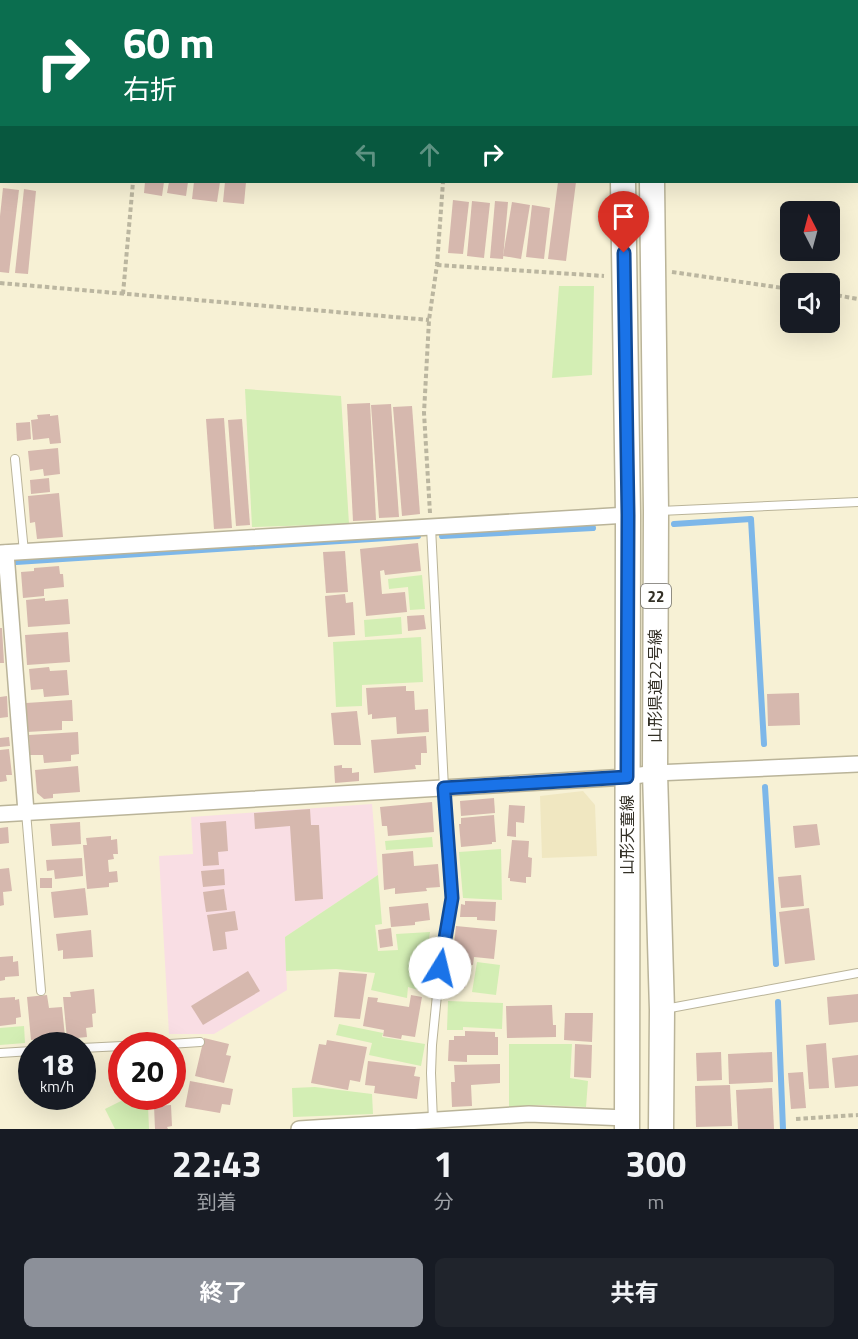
<!DOCTYPE html>
<html lang="ja">
<meta charset="utf-8">
<style>
:root{--surface:#171b24;--page:#20242c;--text:#f1f3f6;--muted:#9ea1a6;--accent:#8c9099}
body{margin:0;font-family:"Titillium Web","Noto Sans JP",sans-serif;background:var(--page);color:var(--text);height:100vh;display:flex;flex-direction:column;font-size:22px;white-space:nowrap}
*{box-sizing:border-box;margin:0}
p{font-size:20px;color:var(--muted)}
.icon{flex:none;width:33px;height:33px;fill:none;stroke:currentColor;stroke-width:2;stroke-linecap:round;stroke-linejoin:round}
.map{position:relative;height:1129px;overflow:hidden}
.details{display:flex;flex-direction:column;background:var(--surface);flex:1}
.details>*{flex:none}
.banner{position:absolute;left:0px;top:0px;width:858px;height:183px;box-shadow:0 6px 24px #0002;background:#0b6e4f;color:#fff;overflow:hidden}
.needle{width:39px;rotate:354deg}
.buttons{position:absolute;left:780px;top:201px;display:grid;gap:12px}
.buttons a{display:grid;place-items:center;width:60px;height:60px;border-radius:9px;background:var(--surface);box-shadow:0 6px 24px #0002;font-size:30px}
.speed{position:absolute;left:18px;top:1032px;display:flex;gap:12px;font-size:30px;font-weight:700;text-align:center}
.speed>*{display:grid;place-content:center;width:78px;height:78px;border-radius:50%;background:var(--surface);box-shadow:0 6px 24px #0002;line-height:1}
.speed small{font-size:15px;font-weight:400}
.speed .limit{border:9px solid #d22;background:#fff;color:#111}
.pin{position:absolute;display:grid;place-items:center;width:51px;height:51px;color:#fff;margin:-62px -26px;border-radius:50% 50% 50% 0;rotate:-45deg;box-shadow:0 0 6px #0007}
.pin .icon{rotate:45deg}
.me{position:absolute;width:66px;margin:-33px;rotate:9deg;stroke-linejoin:round;filter:drop-shadow(0 0 4px #0008)}
.turn{display:flex;align-items:center;gap:21px;height:126px;padding:0 24px;font-size:27px}
.turn .icon{width:78px;height:78px;stroke-width:2.5}
.turn b{display:block;font-size:42px;line-height:51px}
.lanes{display:flex;align-items:center;height:57px;padding:0 24px;background:#0003;justify-content:center;gap:30px;direction:ltr}
.lanes .off{opacity:.35}
.eta{display:flex;justify-content:space-evenly;align-items:center;height:102px;text-align:center}
.eta b{font-size:36px;font-weight:700;line-height:42px}
.cta{display:flex;gap:12px;margin-top:auto;padding:12px 24px}
.cta a{flex:1;height:69px;border-radius:9px;background:var(--accent);color:#fff;font-size:24px;font-weight:700;line-height:69px;text-align:center}
.cta a+a{background:var(--page);color:var(--text)}
.map>svg:first-child{display:block}
.commercial{fill:#f9dee4}
.green{fill:#d3eeb4}
.sand{fill:#f0e7c1}
.lines{fill:none;stroke-linecap:round;stroke-linejoin:round}
.stream{stroke:#7db7e9;stroke-width:6}
.river{stroke:#7db7e9;stroke-width:34}
.building{fill:#d6b8ae}
.service-casing{stroke:#bab499;stroke-width:10}
.minor-casing{stroke:#bab499;stroke-width:18}
.primary-casing{stroke:#bab499;stroke-width:27}
.path{stroke:#bbb6a0;stroke-width:4;stroke-dasharray:4.5 3;stroke-linecap:butt}
.service{stroke:#fff;stroke-width:8}
.minor{stroke:#fff;stroke-width:15}
.primary{stroke:#fff;stroke-width:24}
.route-casing{stroke:#114b97;stroke-width:15}
.route{stroke:#1a73e8;stroke-width:10}
.labels{text-anchor:middle;dominant-baseline:central;stroke-width:6;stroke-linejoin:round;paint-order:stroke}
.shield{fill:#fff;stroke:#706e67;stroke-width:1.5}
.shield-label{font-size:15px;font-weight:bold;fill:#333026}
.street-label{font-size:16px;fill:#333026;stroke:#fff}
</style>
<div class="map">
<svg width="858" height="1129" viewBox="0 0 858 1129">
<rect width="100%" height="100%" fill="#f7f1d5"/>
<path class="commercial" d="M372,804l6,71 -93,62 2,53 -73,44h-45l-10,-178 34,-2 -2,-37z"/>
<g class="green">
<path d="M337,0h246v1h-251z"/>
<path d="M559,286h35l-2,89 -40,3z"/>
<path d="M245,389l96,7 8,128 -97,3z"/>
<path d="M422,575l3,34 -15,1 -2,-23 -19,2 -1,-10z"/>
<path d="M401,617l1,17 -37,3 -1,-17z"/>
<path d="M421,637l2,45 -61,3v21l-26,1 -3,-65z"/>
<path d="M432,837l1,10 -47,3 -1,-9z"/>
<path d="M501,849l1,51 -39,-2 -4,-46z"/>
<path d="M378,875l4,49 -7,1 3,26 20,-1 -2,-16 34,-2 -8,59 -14,-4 -1,11 -36,-8 4,-17 -39,-4 -50,2 -1,-34z"/>
<path d="M477,962l23,3 -4,30 -24,-3z"/>
<path d="M448,1001l55,2 -1,26 -39,-2v3h-16z"/>
<path d="M339,1024l44,9 -1,4 43,7 -4,22 -52,-11 3,-12 -36,-8z"/>
<path d="M24,1026l1,17 -25,2v-17z"/>
<path d="M509,1044h63l-2,34 18,3 -2,26 -47,-2 -30,2z"/>
<path d="M315,1087l57,7 1,20 -80,3 -1,-29z"/>
<path d="M123,1100l25,6 1,23h-34l-10,-20z"/>
</g>
<path class="sand" d="M583,791l12,14 2,51 -55,2 -2,-62z"/>
<g class="lines">
<g class="stream">
<path d="M674,524l77,-5 13,225"/>
<path d="M442,536l151,-8"/>
<path d="M16,562l402,-26"/>
<path d="M765,787l11,177"/>
<path d="M778,1002l5,127"/>
</g>
<g class="river">
<path d="M812,0l14,2"/>
<path d="M856,5h2"/>
</g>
</g>
<g class="building">
<path d="M145,182h19l-2,14 -18,-3z"/>
<path d="M169,182h19l-2,14 -19,-3z"/>
<path d="M194,182h26l-3,20 -25,-3z"/>
<path d="M225,182h21l-2,22 -21,-2z"/>
<path d="M558,182h18l-10,79 -18,-2z"/>
<path d="M3,188l16,2 -10,83 -9,-1v-56z"/>
<path d="M24,189l12,2 -8,83 -13,-1z"/>
<path d="M453,200l16,2 -6,52 -15,-1z"/>
<path d="M472,201l18,2 -6,55 -17,-2z"/>
<path d="M495,201l13,1 -5,57 -13,-1z"/>
<path d="M512,202l18,3 -9,54 -18,-3z"/>
<path d="M532,205l18,3 -6,51 -18,-2z"/>
<path d="M370,403l6,117 -23,1 -6,-117z"/>
<path d="M391,404l8,113 -20,1 -8,-113z"/>
<path d="M412,406l8,108 -18,2 -9,-109z"/>
<path d="M50,414v2l8,-1 3,28 -11,1 -1,-6 -16,2 -2,-20 7,-1 -1,-4z"/>
<path d="M224,418l8,110 -18,1 -8,-110z"/>
<path d="M242,419l8,106 -14,1 -8,-106z"/>
<path d="M30,422l1,17 -14,2 -1,-18z"/>
<path d="M58,448l2,26 -16,2 -1,-7 -13,2 -2,-20z"/>
<path d="M49,478l1,14 -19,2 -1,-14z"/>
<path d="M59,493l4,44 -26,2 -2,-17 -5,1 -2,-27z"/>
<path d="M418,543l3,28 -36,4 -1,-5 -4,1 2,23 23,-2 2,20 -41,4 -6,-67z"/>
<path d="M345,551l3,41 -22,1 -3,-41z"/>
<path d="M59,566l1,8h3l1,13 -20,2v7l-21,2 -2,-26 13,-1v-3z"/>
<path d="M345,594l1,9 7,-1 2,33 -27,2 -3,-41z"/>
<path d="M45,598v3l23,-2 2,25 -42,3 -2,-27z"/>
<path d="M424,615l2,14 -18,2 -1,-15z"/>
<path d="M0,628h2l2,35h-4z"/>
<path d="M68,632l2,30 -43,3 -2,-30z"/>
<path d="M49,667l1,4 17,-1 2,25 -25,2 -1,-8 -12,1 -2,-21z"/>
<path d="M406,686v5h8l1,19 13,-1 1,23 -32,2 -1,-17 -24,2v-5l-4,1 -2,-27z"/>
<path d="M799,693l1,32 -32,1 -1,-32z"/>
<path d="M7,696l1,21 -8,1v-21z"/>
<path d="M72,700l1,21h-11v9l-35,2 -1,-29z"/>
<path d="M357,711l4,34h-27l-3,-32z"/>
<path d="M78,732l1,22 -8,1v6l-27,2 -1,-8h-13l-1,-20z"/>
<path d="M426,736l1,17h-6v12h-6l1,4 -42,4 -3,-33z"/>
<path d="M9,737l1,9 -10,1v-9z"/>
<path d="M9,749l3,26h-6l1,6 -7,1v-32z"/>
<path d="M342,765v3h10v5l7,-1v9l-24,2 -1,-17z"/>
<path d="M78,766l2,26 -27,2v4l-9,1 -7,-6 -2,-23z"/>
<path d="M494,798l1,15 -34,3 -1,-15z"/>
<path d="M432,802l2,30 -46,4 -1,-10h-5l-2,-19z"/>
<path d="M509,805l16,1 -1,17 -8,-1v15l-9,-1z"/>
<path d="M310,809l1,16h8l4,74 -28,2 -5,-75 -35,3 -1,-16z"/>
<path d="M494,815l2,27h-4v2l-31,3 -2,-23h2v-6z"/>
<path d="M226,821l2,30 -10,1 1,13 -16,1 -3,-43z"/>
<path d="M80,822l1,22 -29,2 -2,-22z"/>
<path d="M817,824l3,21 -25,3 -2,-22z"/>
<path d="M8,827l1,16 -9,1v-16z"/>
<path d="M111,836v4l6,-1 1,15h-5l1,5 -6,1 1,12 8,-1 1,11 -9,1v4l-22,2 -4,-44h4l-1,-7z"/>
<path d="M512,840l17,1 -1,16 4,1 -1,19h-5v6l-16,-2v-3h-2z"/>
<path d="M413,851l1,15 24,-2 2,23 -14,1 1,3 -32,3v-6l-11,2 -2,-36z"/>
<path d="M82,858l1,18 -28,3 -1,-9 -7,1 -1,-11z"/>
<path d="M9,868l3,23 -9,1 1,13 -4,1v-37z"/>
<path d="M224,869l1,16 -22,2 -2,-16z"/>
<path d="M801,875l3,31 -23,2 -3,-31z"/>
<rect x="40" y="878" width="12" height="10"/>
<path d="M85,888l3,27 -34,3 -3,-26z"/>
<path d="M224,889l3,21 -21,2 -3,-20z"/>
<path d="M465,901l31,1 -1,19 -18,-1v-3h-17l1,-13 4,1z"/>
<path d="M428,903l2,17 -15,2v3l-24,2 -2,-20z"/>
<path d="M809,908l6,52 -30,4 -6,-52z"/>
<path d="M235,911l3,19 -13,2 2,17 -14,2 -6,-36z"/>
<path d="M456,926l41,4 -3,29 -20,-2 -1,8 -21,-3z"/>
<path d="M391,928l2,18 -13,2 -2,-18z"/>
<path d="M91,930l2,27 -30,2v-9l-5,1 -2,-17z"/>
<path d="M13,956v6l5,-1 1,15 -14,1v3l-5,1v-24z"/>
<path d="M451,966l18,4 -4,18 -18,-3z"/>
<path d="M248,971l12,20 -57,34 -12,-19z"/>
<path d="M339,972l28,2 -7,45 -26,-2z"/>
<path d="M94,989l2,24 -4,1 1,13 -7,1 1,9 -20,2 -4,-42h8l-1,-5z"/>
<path d="M858,994v28l-29,3 -2,-28z"/>
<path d="M47,995l2,13 13,-1 3,30 -34,3 -4,-43z"/>
<path d="M411,995l11,2 -7,40 -13,-2 -1,4 -18,-3 1,-6 -21,-4 5,-29 10,1 -1,4 32,5z"/>
<path d="M15,997v3l4,-1 2,18 -5,1v6l-16,2v-28z"/>
<path d="M552,1005l1,20h3v12l-49,1 -1,-32z"/>
<path d="M565,1013h28l-1,29 -28,-2z"/>
<path d="M465,1031l30,1v5h3v18h-31v7l-19,-1 1,-21h5v-4h11z"/>
<path d="M204,1038l25,6 -3,11 5,1 -7,27 -29,-7z"/>
<path d="M327,1040l40,7 -7,35 -10,-2 -2,10 -37,-7 8,-39 7,1z"/>
<path d="M826,1043l3,45 -20,1 -3,-44z"/>
<path d="M575,1044l17,1 -1,33 -17,-1z"/>
<path d="M721,1052l1,28 -25,1 -1,-28z"/>
<path d="M772,1052l1,30 -44,2 -1,-30z"/>
<path d="M858,1055v31l-23,2 -3,-30z"/>
<path d="M368,1061l48,6 -2,9 6,1 -3,22 -43,-6 1,-7 -10,-1z"/>
<path d="M500,1064v19l-29,2 1,21 -20,1 -1,-25h4l-1,-17z"/>
<path d="M803,1072l3,36 -15,1 -3,-36z"/>
<path d="M190,1081l43,8 -3,16 -8,-1 -2,9 -35,-6z"/>
<path d="M730,1085l2,41 -36,1 -1,-41z"/>
<path d="M772,1088l2,41h-36l-2,-39z"/>
<path d="M171,1105l1,21 -5,1 1,2h-13l-1,-23z"/>
</g>
<g class="lines">
<defs>
<g id="service">
<path d="M42,2l4,-2"/>
<path d="M0,12l2,-1"/>
<path d="M15,459l9,93"/>
<path d="M660,511l198,-9"/>
<path d="M431,527l13,261 8,111 -14,86 -6,60 -1,28 2,48"/>
<path d="M26,812l15,179"/>
<path d="M665,1009l193,-36"/>
<path d="M140,1046l60,-4"/>
<path d="M82,1048l40,-2"/>
<path d="M0,1053l32,-2"/>
</g>
<g id="minor">
<path d="M856,140h2"/>
<path d="M0,553l628,-38"/>
<path d="M6,553l20,259"/>
<path d="M0,814l627,-37 28,-4 203,-9"/>
<path d="M299,1129l230,-15 98,4"/>
</g>
<g id="primary">
<path d="M619,0v2"/>
<path d="M649,0v2"/>
<path d="M623,182l5,333 -1,614"/>
<path d="M652,182l4,329 -1,262 7,237 -1,119"/>
</g>
</defs>
<use href="#service" class="service-casing"/>
<use href="#minor" class="minor-casing"/>
<use href="#primary" class="primary-casing"/>
<g class="path">
<path d="M111,0v2"/>
<path d="M0,137h2"/>
<path d="M437,265l167,11"/>
<path d="M672,272l118,17"/>
<path d="M0,283l429,37"/>
<path d="M123,294l10,-112"/>
<path d="M830,294l28,5"/>
<path d="M430,513l-6,-100 5,-93 8,-55 6,-83"/>
<path d="M796,1119l62,-4"/>
</g>
<use href="#service" class="service"/>
<use href="#minor" class="minor"/>
<use href="#primary" class="primary"/>
</g>
<g class="lines">
<defs>
<path id="route" d="M440,968l12,-70 -8,-110 183,-11 1,-262 -4,-262"/>
</defs>
<use href="#route" class="route-casing"/>
<use href="#route" class="route"/>
</g>
<g class="labels">
<rect class="shield" x="641" y="584" width="30" height="24" rx="4.5"/>
<g class="shield-label">
<text x="656" y="596">22</text>
</g>
<g class="street-label">
<text transform="translate(655 686) rotate(-90)">山形県道22号線</text>
<text transform="translate(627 835) rotate(-90)">山形天童線</text>
</g>
</g>
</svg>
<div class="buttons">
<a><svg class="needle" viewBox="-14 -14 28 28"><path d="M0-13l5 13h-10z" fill="#e53935"/><path d="M0 13l5-13h-10z" fill="#9ea1a6"/></svg></a>
<a><svg class="icon" aria-label="sound" viewBox="0 0 24 24"><path d="M4 9h4l5-4v14l-5-4H4zM17 9q2 3 0 6"/></svg></a>
</div>
<div class="speed"><div>18<small>km/h</small></div><div class="limit">20</div></div>
<div class="pin" style="left:624px;top:253px;background:#d93025"><svg class="icon" aria-label="arrive" viewBox="0 0 24 24"><path d="M6 21V4h12l-3 4 3 4H6"/></svg></div>
<svg class="me" style="left:440px;top:968px" viewBox="-20 -20 40 40"><circle r="19" fill="#fff"/><path d="M0-13L10 11 0 6-10 11z" fill="#1a73e8"/></svg>
<div class="banner">
<div class="turn"><svg class="icon" aria-label="right" viewBox="0 0 24 24"><path d="M7 20v-9h11M14 6l5 5-5 5"/></svg><div><b>60 m</b>右折</div></div>
<div class="lanes"><svg class="icon off" aria-label="left" viewBox="0 0 24 24"><path d="M17 20v-9H6M10 6l-5 5 5 5"/></svg><svg class="icon off" aria-label="ahead" viewBox="0 0 24 24"><path d="M12 20V5M6 11l6-6 6 6"/></svg><svg class="icon" aria-label="right" viewBox="0 0 24 24"><path d="M7 20v-9h11M14 6l5 5-5 5"/></svg></div>
</div>
</div>
<section class="details">
<div class="eta">
<div><b>22:43</b><p>到着</p></div>
<div><b>1</b><p>分</p></div>
<div><b>300</b><p>m</p></div>
</div>
<div class="cta"><a>終了</a><a>共有</a></div>
</section>
